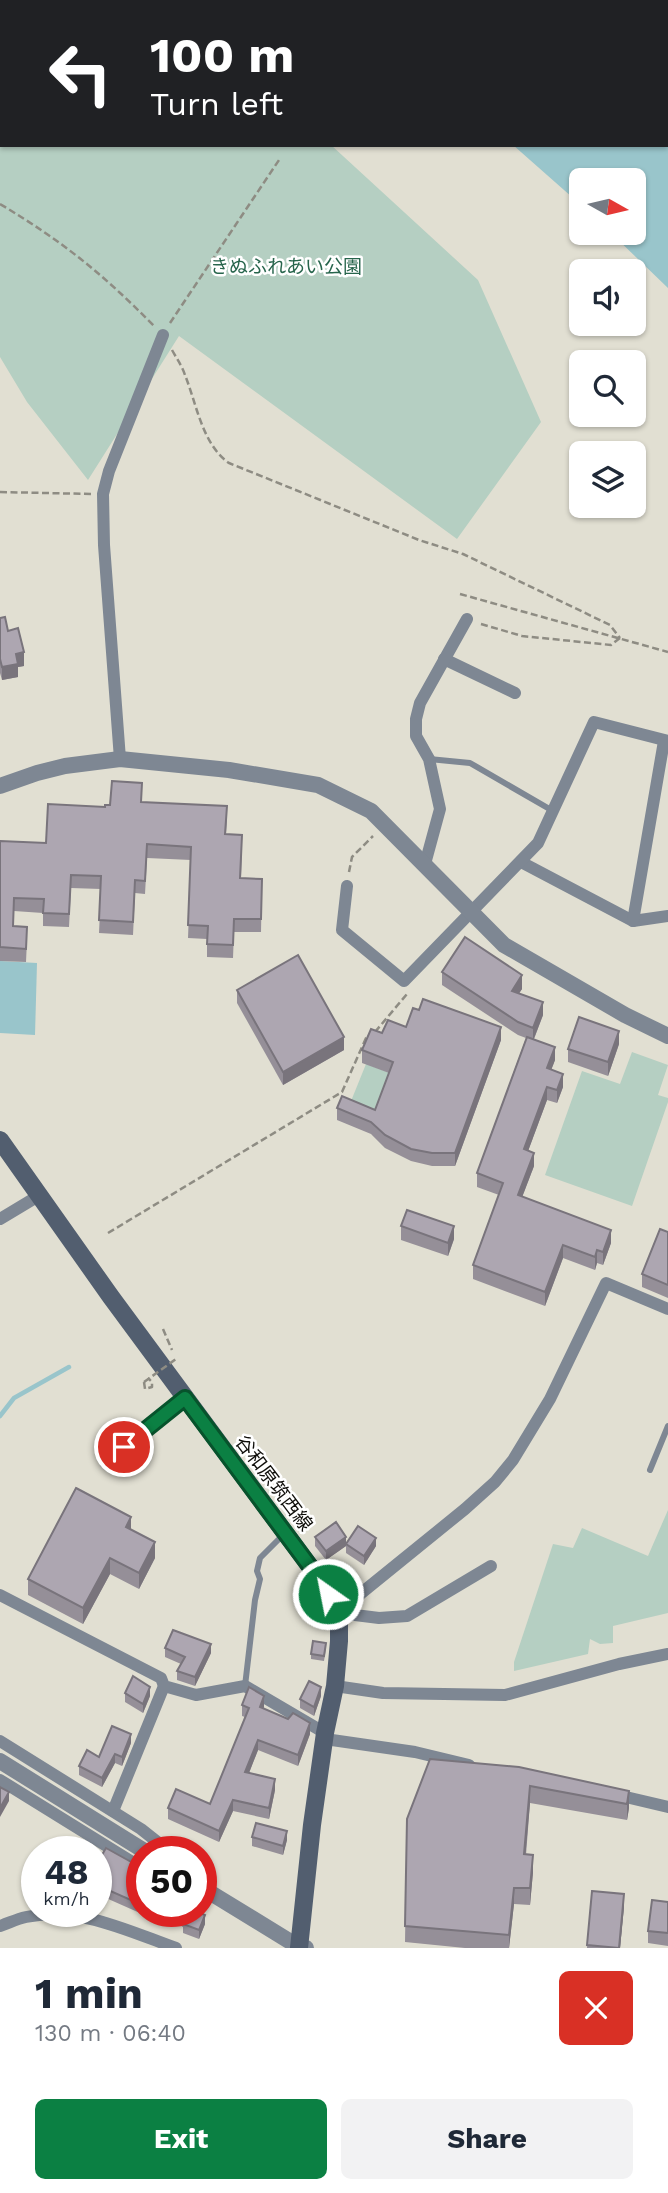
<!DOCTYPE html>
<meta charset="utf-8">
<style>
:root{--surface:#fff;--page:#f2f2f3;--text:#1f2937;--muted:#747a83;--accent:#0b8043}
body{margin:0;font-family:"Work Sans","Noto Sans JP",sans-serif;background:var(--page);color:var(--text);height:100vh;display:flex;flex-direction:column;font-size:26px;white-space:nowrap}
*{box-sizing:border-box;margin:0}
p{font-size:23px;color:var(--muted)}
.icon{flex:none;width:38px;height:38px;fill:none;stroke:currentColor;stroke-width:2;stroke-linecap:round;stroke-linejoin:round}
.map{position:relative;height:1948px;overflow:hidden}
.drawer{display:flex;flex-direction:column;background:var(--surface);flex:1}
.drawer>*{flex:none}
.hud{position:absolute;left:0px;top:0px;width:668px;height:147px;box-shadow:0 2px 5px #0004;background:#202124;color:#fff;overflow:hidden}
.needle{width:46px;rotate:98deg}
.controls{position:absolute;left:569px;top:168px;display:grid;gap:14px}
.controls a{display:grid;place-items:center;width:77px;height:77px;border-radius:10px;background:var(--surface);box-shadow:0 2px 5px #0004;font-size:35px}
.speed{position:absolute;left:21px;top:1836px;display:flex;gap:14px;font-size:35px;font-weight:700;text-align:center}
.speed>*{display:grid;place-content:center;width:91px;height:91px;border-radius:50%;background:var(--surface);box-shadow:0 2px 5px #0004;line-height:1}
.speed small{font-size:18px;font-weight:400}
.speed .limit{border:10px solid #d22;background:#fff;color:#111}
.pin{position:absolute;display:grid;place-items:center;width:60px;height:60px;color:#fff;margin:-30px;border:4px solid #fff;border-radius:50%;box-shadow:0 2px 7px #0007}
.me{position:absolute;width:77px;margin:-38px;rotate:327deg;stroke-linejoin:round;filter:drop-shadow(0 0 5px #0008)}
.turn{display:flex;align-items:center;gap:24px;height:147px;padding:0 35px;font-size:32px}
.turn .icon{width:91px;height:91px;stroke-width:2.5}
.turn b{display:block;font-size:49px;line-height:60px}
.round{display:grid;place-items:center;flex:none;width:74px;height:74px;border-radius:10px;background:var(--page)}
.head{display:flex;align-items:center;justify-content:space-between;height:119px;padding:0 35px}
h1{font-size:42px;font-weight:700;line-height:52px}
.primary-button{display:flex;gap:14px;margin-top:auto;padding:14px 35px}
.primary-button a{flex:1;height:80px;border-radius:10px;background:var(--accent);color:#fff;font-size:28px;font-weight:700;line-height:80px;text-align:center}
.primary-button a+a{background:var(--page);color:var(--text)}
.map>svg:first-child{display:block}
.green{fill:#b5cfc2}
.water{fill:#99c5cb}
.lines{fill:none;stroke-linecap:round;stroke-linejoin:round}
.stream{stroke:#99c5cb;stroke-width:4.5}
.path{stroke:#8e8c83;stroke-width:2.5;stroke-dasharray:7 3.5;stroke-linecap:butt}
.service{stroke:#7e8793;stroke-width:6}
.minor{stroke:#7e8793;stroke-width:12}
.tertiary{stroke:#7e8793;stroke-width:16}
.secondary{stroke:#525e6f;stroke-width:18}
.path-bridge{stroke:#8e8c83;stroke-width:2.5;stroke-dasharray:7 3.5;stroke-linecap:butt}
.wall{fill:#958f98}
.shaded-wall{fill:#79747c}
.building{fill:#ada6b1;stroke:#79747c;stroke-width:2}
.route-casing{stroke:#07532c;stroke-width:18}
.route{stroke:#0b8043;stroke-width:12}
.labels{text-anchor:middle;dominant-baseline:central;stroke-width:5;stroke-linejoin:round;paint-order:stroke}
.park-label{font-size:19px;fill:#27654c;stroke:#fff}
.street-label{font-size:19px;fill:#0f0e0a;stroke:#fff}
</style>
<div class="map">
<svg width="668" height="1948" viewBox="0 0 668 1948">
<rect width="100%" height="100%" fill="#e1dfd2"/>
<g class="green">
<path d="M0,0l175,2h-173v143h329l147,135 63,142 -84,117 -278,-203 -91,144 -61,-78 -27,-45z"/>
<path d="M632,1052l36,13 -10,30 10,3v4l-36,104 -87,-31 37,-104 38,13z"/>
<path d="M366,1064l24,9 -19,48 -24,-10z"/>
<path d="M668,1510v103l-55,13v17l-13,1 -10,-5 -2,15 -74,17v-9l39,-118 20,4 9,-20 66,28z"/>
</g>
<g class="water">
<path d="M275,0h314l3,2h-314z"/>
<path d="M667,39l1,1v248l-57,-55h23v-53h-53v25l-68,-60h154z"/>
<path d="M0,961l37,2 -2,72 -35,-2z"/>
</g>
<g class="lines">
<path class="stream" d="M0,1416l14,-18 55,-31"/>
<g class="path">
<path d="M0,204c62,37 103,70 154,122"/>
<path d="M170,323l109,-163"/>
<path d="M172,350c5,9 10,16 13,25 12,30 17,69 44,88l190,77 44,14 147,71 10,13"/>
<path d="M0,492l91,2"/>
<path d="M460,594l208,58"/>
<path d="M481,624l41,12 89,9 9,-7"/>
<path d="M349,872l3,-15 21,-21"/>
<path d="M375,1032l32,-38"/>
<path d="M108,1233l234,-141 24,-54 3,-2"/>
<path d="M163,1329l9,21"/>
<path d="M144,1382l1,7 7,-2v-5l-4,-4"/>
</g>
<g class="service">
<path d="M429,759l41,4 83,48"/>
<path d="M103,1464l80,-65"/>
<path d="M650,1470l18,-44"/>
<path d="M245,1686l10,-86 5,-21 -3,-8 3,-13 23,-23"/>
</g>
<g class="minor">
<path d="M444,659l71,34"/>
<path d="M120,759l-16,-214 -1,-51 6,-23 54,-136"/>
<path d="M521,862l112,59 35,-5"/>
<path d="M425,864l15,-55 -11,-50 -13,-23v-17l4,-16 47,-84"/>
<path d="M347,886l-5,44 62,51 134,-138 56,-121 74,19"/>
<path d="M633,921l31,-180"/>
<path d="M0,1219l40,-24"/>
<path d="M0,1595l161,83 3,8 32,9 49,-9 80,47"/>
<path d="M336,1608l18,-9 111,-90 30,-27 18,-22 37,-61 56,-116 62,26"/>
<path d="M339,1613l40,5 28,-2 84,-50"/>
<path d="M335,1686l48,7 122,2 114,-31 49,-10"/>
<path d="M325,1739l90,13 54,13"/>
<path d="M0,1741l141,88 29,23"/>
<path d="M0,1780l142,88"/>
<path d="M613,1794l55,13"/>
<path d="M113,1811l51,-125"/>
<path d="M0,1926c9,-3 17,-7 26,-9 53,-11 102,14 150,31"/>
</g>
<g class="tertiary">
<path d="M0,786l37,-13 28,-7 55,-7 109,11 89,15 53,26 133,134 121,70 43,21"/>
<path d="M0,1761l146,91"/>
<path d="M201,1887l98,60 7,1"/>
</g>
<path class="secondary" d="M0,1140l111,157 209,283 19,33v28l-4,45 -10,47 -13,92 -13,123"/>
<path class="path-bridge" d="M144,1382l32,-23"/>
</g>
<g class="wall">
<path d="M0,618l8,13 16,35 -6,1v10l-16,3 -2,-7z"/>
<path d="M141,802l86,17 -1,15 16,14 -1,30 21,1 -1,53h-27l-1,26 -26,-1v-18l-19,-1 3,-78 -44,-2 -2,36 -10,-1 -2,42 -34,-2 2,-44 -30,-1 -2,39 -26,-1v-13l-29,-2 -1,15 14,14 -1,22 -26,-1v-120l46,2 59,-36 5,-2z"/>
<path d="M442,972l80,17 -3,4 24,22 -9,24 21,21 -4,10 12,17 -6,16 -10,-3 -19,51 6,15 -12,31 89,46 -8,22 -6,-2 -2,7 -32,-12 -18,48 -72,-27v-14l26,-70 -22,-8v-14l49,-135 -8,-3 -76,-50z"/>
<path d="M237,990l107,60 -61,35 -46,-82z"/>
<path d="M406,1027l95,13 -46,126h-23l-21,-5 -26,-13 -14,-14 -34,-14v-12l38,2 14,-37 -27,-10v-13l20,-17z"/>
<path d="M619,1044l-11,32 -40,-14v-13z"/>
<path d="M401,1226l53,13 -6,17 -47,-16z"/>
<path d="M668,1232v66l-26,-11v-13z"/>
<path d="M131,1530l24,28 -16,31 -29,-15 -27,50 -55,-29v-16z"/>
<path d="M315,1537l31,9 -20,14 -11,-14z"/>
<path d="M346,1544l30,2 -12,19 -18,-12z"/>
<path d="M165,1648l46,5 -16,33 -18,-6v-9l4,-7 -16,-7z"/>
<path d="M326,1648l-2,13 -13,-2v-5z"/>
<path d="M125,1693l25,3 -7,17 -18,-11z"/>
<path d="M321,1696l-7,20 -14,-8v-9z"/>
<path d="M242,1705l22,2 -1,1 47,26 -12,32 -40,-16 -9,23 26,17 -6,29 -36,-8 -14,31 -51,-23v-11l42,-4 35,-87 -3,-1z"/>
<path d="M131,1743l-9,23 -7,-3 -13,24 -23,-12v-9z"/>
<path d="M430,1759l199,32v17l-2,12 -97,-17 -4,52 7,17 -3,33 -16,-1 -5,44h-44l-60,-6 2,-123z"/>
<path d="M252,1837l35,3 -4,15 -31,-9z"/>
<path d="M96,1865l46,3v43h53l10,13 -6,15 -16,-6v-6l-22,-12 -3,6 -52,-23 -3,6 -7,-4z"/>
<path d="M592,1891l32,16 -4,41h-33z"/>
<path d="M668,1902v44l-20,-3v-12z"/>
</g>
<g class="shaded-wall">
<path d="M24,652v14l-6,1v10l-16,3v-13l14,-13z"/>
<path d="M522,975v14l-10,15v-13z"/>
<path d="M543,1002v13l-10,26v-13z"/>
<path d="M501,1027v13l-46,126v-13z"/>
<path d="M619,1031v13l-11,32v-14z"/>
<path d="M344,1037v13l-61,35v-13z"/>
<path d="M555,1047v13l-8,21v-13z"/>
<path d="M563,1074v13l-6,16v-13z"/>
<path d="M547,1087v13l-23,62v-13z"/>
<path d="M534,1153v13l-16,42v-13z"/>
<path d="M454,1226v13l-6,17v-13z"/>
<path d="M611,1230v13l-8,22v-13z"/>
<path d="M563,1245v13l-18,48v-14z"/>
<path d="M597,1250v13l-2,7v-13z"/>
<path d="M131,1517v16l-5,-6z"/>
<path d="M346,1537v9l-20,14v-9z"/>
<path d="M376,1538v8l-12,19v-9z"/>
<path d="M155,1542v16l-16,31v-16z"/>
<path d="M110,1558v16l-27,50v-16z"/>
<path d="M211,1644v9l-16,33v-9z"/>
<path d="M150,1687v9l-7,17v-9z"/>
<path d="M321,1687v9l-7,20v-9z"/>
<path d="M264,1696v11l-4,11v-11z"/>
<path d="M310,1723v11l-12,32v-11z"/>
<path d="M131,1734v9l-9,23v-9z"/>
<path d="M258,1740v10l-13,33v-11z"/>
<path d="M115,1754v9l-13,24v-9z"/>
<path d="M275,1779v11l-6,29v-11z"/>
<path d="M530,1786v17l-6,68v-17z"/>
<path d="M629,1791v17l-2,12v-16z"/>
<path d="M9,1792v9l-9,16v-9z"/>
<path d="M233,1800v11l-14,31v-11z"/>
<path d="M287,1831v9l-4,15v-9z"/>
<path d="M533,1855v17l-3,33v-17z"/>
<path d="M514,1888v16l-5,44v-13z"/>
<path d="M106,1889v9l-3,6v-9z"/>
<path d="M624,1894v13l-4,41h-1z"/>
<path d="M159,1911h2v4l-3,6z"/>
<path d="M205,1915v9l-6,15v-9z"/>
</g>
<g class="building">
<path d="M5,617l3,14 10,-3 6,24 -8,2 2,10 -16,3 -2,-8v-41z"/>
<path d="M112,781l30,2 -1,19 86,4 -2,28 17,1 -2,43 22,1 -1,40h-27l-1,26 -26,-1 1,-18 -20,-1 3,-78 -44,-3 -2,37 -10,-1 -2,42 -34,-2 2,-44 -30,-1 -2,39 -26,-1 1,-14 -30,-1 -1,28 14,1 -1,22 -26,-2v-106l46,2 2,-39 57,3v-2h5z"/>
<path d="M465,937l57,38 -10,16 31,11 -10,26 -15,-6 -76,-50z"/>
<path d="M298,955l46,82 -61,35 -46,-82z"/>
<path d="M423,999l78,28 -46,126h-23l-21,-4 -26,-14 -14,-13 -34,-14 5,-12 33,14 18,-48 -31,-12 9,-21 11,4 6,-13 18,7 7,-19 6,2z"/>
<path d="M579,1017l40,14 -11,31 -40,-13z"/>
<path d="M527,1037l28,10 -8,21 16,6 -6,16 -10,-3 -23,62 10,4 -16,42 93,35 -8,22 -6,-2 -2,7 -32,-12 -18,47 -72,-27 30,-82 -26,-10z"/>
<path d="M407,1210l47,16 -6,17 -47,-17z"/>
<path d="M660,1229l8,3v53l-26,-11z"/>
<path d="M76,1488l55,29 -5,10 29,15 -16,31 -29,-15 -27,50 -55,-29z"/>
<path d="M336,1522l10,15 -20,14 -11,-14z"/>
<path d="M358,1526l18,12 -12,18 -18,-12z"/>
<path d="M173,1630l38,14 -16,33 -18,-6 8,-14 -20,-9z"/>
<path d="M313,1641l13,2 -2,13 -13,-2z"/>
<path d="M133,1676l17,11 -7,17 -18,-11z"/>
<path d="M309,1681l12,6 -7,20 -14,-8z"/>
<path d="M249,1687l15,9 -4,11 28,12 5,-6 17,10 -12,32 -40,-15 -13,32 30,7 -6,29 -36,-8 -14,31 -51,-23 8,-19 34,15 39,-96 -7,-3z"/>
<path d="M112,1726l19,8 -9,23 -7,-3 -13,24 -23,-12 8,-16 12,7z"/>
<path d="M430,1759l89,8 110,24 -2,13 -97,-18 -6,68 9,1 -3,33h-16l-5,47 -104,-9 2,-107z"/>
<path d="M0,1787l9,5 -9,16z"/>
<path d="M256,1823l31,8 -4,15 -31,-9z"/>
<path d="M106,1848l36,20 -1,4h1v33l-36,-16 -3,6 -7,-3v-27z"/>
<path d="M592,1891l32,3 -5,54 -32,-3z"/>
<path d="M652,1900l16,2v31l-20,-2z"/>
<path d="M169,1911h26l10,4 -6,15 -16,-6 2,-5z"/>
</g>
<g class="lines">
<defs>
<path id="route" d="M124,1447l61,-49 135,182 8,14"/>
</defs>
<use href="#route" class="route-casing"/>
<use href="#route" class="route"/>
</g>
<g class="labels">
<g class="park-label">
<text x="286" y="266">きぬふれあい公園</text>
</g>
<g class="street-label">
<text transform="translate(274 1483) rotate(53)">谷和原筑西線</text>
</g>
</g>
</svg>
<div class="controls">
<a><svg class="needle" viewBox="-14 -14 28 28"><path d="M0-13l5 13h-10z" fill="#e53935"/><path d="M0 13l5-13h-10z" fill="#747a83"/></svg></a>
<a><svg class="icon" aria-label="sound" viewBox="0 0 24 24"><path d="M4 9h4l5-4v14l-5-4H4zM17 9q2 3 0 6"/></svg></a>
<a><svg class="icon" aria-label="search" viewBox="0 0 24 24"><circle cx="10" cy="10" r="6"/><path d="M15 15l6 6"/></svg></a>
<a><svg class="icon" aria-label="layers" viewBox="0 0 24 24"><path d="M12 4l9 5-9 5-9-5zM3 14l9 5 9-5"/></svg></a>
</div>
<div class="speed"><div>48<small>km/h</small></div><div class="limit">50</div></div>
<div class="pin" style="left:124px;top:1447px;background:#d93025"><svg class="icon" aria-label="arrive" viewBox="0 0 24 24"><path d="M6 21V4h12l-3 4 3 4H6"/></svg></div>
<svg class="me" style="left:328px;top:1594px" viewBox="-20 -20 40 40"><circle r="17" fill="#0b8043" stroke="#fff" stroke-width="3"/><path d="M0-11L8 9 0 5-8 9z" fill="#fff"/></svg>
<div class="hud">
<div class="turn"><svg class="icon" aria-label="left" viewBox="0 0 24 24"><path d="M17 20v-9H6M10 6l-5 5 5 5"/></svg><div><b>100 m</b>Turn left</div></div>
</div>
</div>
<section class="drawer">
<div class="head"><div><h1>1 min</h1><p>130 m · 06:40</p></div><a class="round" style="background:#d93025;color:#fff"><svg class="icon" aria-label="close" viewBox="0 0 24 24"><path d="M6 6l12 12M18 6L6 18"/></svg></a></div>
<div class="primary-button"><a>Exit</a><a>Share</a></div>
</section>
